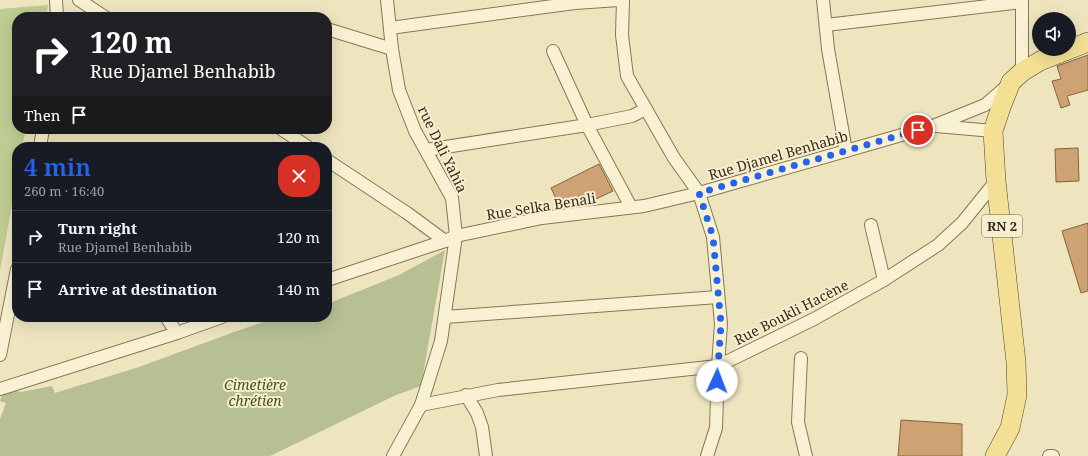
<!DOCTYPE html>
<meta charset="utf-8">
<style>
:root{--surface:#171b24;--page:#242831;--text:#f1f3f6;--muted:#9ea1a6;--line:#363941;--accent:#2563eb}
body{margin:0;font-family:"Noto Serif",serif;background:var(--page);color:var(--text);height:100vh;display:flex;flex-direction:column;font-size:15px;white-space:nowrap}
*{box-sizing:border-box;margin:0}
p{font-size:13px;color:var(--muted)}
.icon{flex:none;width:22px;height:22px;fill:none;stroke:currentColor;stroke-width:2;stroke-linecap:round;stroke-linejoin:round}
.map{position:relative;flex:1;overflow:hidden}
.side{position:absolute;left:12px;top:142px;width:320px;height:180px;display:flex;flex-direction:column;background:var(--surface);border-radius:16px;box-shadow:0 4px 16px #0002}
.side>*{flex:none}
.hud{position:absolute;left:12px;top:12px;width:320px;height:122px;border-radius:16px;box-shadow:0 4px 16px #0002;background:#202124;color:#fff;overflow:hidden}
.buttons{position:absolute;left:1032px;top:12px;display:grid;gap:8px}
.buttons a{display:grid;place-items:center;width:44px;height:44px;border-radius:50%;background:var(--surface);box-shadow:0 4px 16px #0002;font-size:20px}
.pin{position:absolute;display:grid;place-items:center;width:34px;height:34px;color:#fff;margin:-17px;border:2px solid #fff;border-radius:50%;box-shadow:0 1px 4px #0007}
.me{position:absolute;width:44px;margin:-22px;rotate:2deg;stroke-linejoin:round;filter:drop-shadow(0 0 3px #0008)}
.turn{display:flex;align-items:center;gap:14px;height:84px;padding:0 12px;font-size:18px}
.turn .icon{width:52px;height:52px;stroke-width:2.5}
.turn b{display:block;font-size:28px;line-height:34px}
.then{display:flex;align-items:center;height:38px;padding:0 12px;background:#0003;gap:8px;font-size:15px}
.round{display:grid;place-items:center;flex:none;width:42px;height:42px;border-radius:16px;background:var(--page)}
.head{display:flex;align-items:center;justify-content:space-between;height:68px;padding:0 12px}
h1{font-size:24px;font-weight:600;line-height:30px;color:var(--accent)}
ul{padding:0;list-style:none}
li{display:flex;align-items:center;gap:12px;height:52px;padding:0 12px;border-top:1px solid var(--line)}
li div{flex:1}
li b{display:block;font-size:15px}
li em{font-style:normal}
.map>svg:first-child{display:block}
.green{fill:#bfcc93}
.cemetery{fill:#b6c092}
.building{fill:#cda374;stroke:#86623d}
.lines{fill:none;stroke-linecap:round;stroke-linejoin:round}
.street-casing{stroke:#877657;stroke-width:14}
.primary-casing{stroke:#54432c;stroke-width:20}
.street{stroke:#f9f2d2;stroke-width:12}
.primary{stroke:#f3e095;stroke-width:19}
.route{stroke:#2563eb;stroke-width:7;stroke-dasharray:0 12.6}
.labels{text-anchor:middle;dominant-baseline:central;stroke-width:4;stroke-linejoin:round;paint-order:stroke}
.shield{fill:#f6eece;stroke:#706651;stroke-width:1}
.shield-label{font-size:13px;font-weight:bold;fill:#362b1c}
.street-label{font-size:14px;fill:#362b1c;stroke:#f6eece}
.park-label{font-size:14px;font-style:italic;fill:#415322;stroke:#f6eece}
</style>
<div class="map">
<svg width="1088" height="456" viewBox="0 0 1088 456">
<rect width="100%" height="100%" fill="#eee5bf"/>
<path class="green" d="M48,5l-2,12h-29v112h9l-4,18h-5v30l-17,94v-262z"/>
<path class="cemetery" d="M445,250l-24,136 -25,9 -126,61h-270v-37l6,-16 -6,-2 3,-9 9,-2 9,2 31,-6 3,7 84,-26 95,-35 44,-15h49v-13l72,-29z"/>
<g class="building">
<path d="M1088,55v35l-21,6 3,9 -9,3 -9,-27 9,-2 -4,-13z"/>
<path d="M1078,148l1,33 -23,1 -1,-33z"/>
<path d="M599,164l14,27 -28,13 -3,-7 -6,3 -1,-2 -16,7 -8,-17z"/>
<path d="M1088,223v68l-7,2 -19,-62z"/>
<path d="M901,420l61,4v32h-64z"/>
</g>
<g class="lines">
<defs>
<g id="street">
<path d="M56,0l1,17"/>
<path d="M79,0l26,17"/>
<path d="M387,0l5,49 7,41 16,41 37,67 4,38 -15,105 -20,64 -28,51"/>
<path d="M623,0l-1,35 5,41 47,82 25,35 14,44 8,87 -3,42 -2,62 -9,28"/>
<path d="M823,0l5,49 18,102"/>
<path d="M1022,0v72"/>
<path d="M826,25l196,-23"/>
<path d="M390,28l185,-25 44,-3"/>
<path d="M327,29l65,20"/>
<path d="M553,51l34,74 45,-9 14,-7"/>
<path d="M936,126l57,5"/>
<path d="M281,129l27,18"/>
<path d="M40,147l3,-18"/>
<path d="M426,150l161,-25 44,82"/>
<path d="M327,160l80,53 38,28"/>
<path d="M871,225l13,55"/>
<path d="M327,280l118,-39 11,-5 86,-18 102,-12 55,-13 234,-67 52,-21 22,-19"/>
<path d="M166,317l11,16"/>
<path d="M445,317l273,-20"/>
<path d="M0,355l17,-86"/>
<path d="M801,358l-3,64 8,34"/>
<path d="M0,389l177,-56 45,-16"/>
<path d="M466,395l11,18 5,14 4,29"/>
<path d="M421,405l77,-15 220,-24 96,-47 70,-39 54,-35 24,-22 34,-42"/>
<path d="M1049,456h4"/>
</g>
<path id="primary" d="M995,456l15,-28 7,-33 -1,-33 -20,-181 -3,-50 8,-24 10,-25 11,-10 18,-11 48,-19"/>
</defs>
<use href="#street" class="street-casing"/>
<use href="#primary" class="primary-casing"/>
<use href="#street" class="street"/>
<use href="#primary" class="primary"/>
</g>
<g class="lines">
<path class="route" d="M717,381l4,-57 -8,-87 -14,-44 219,-63"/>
</g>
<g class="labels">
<rect class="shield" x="982" y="215" width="40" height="22" rx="3"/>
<g class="shield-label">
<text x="1002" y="226">RN 2</text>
</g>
<g class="street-label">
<text transform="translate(443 149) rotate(64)">rue Dali Yahia</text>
<text transform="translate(778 155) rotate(-16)">Rue Djamel Benhabib</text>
<text transform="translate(541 206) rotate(-9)">Rue Selka Benali</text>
<text transform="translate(791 312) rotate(-27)">Rue Boukli Hacène</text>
</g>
<g class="park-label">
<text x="255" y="384">Cimetière<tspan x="255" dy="16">chrétien</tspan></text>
</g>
</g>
</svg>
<div class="buttons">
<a><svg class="icon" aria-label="sound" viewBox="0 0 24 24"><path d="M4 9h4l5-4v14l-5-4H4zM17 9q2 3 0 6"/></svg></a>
</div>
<div class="pin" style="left:918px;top:130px;background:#d93025"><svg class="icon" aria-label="arrive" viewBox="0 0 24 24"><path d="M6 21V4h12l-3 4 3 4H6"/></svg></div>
<svg class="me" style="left:717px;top:381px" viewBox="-20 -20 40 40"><circle r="19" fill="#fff"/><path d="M0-13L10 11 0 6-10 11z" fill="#2563eb"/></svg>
<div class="hud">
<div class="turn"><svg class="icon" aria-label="right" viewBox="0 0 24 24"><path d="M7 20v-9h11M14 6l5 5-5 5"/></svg><div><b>120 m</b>Rue Djamel Benhabib</div></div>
<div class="then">Then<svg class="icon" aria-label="arrive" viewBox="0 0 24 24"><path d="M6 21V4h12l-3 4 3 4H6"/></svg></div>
</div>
<section class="side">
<div class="head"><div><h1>4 min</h1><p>260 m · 16:40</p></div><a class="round" style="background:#d93025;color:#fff"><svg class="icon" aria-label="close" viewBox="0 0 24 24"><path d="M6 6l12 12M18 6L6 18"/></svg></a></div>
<ul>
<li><svg class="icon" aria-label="right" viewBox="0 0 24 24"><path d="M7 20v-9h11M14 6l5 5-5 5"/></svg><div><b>Turn right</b><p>Rue Djamel Benhabib</p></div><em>120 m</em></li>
<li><svg class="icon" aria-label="arrive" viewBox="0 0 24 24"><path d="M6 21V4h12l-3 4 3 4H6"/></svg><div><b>Arrive at destination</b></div><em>140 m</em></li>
</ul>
</section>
</div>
